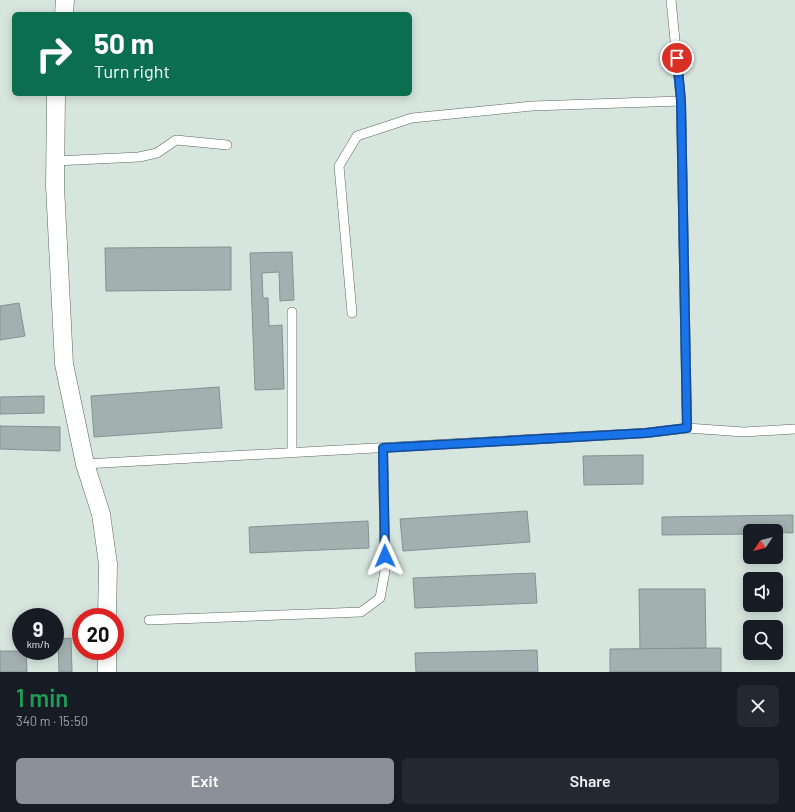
<!DOCTYPE html>
<meta charset="utf-8">
<style>
:root{--surface:#171b24;--page:#242831;--text:#f1f3f6;--muted:#9ea1a6;--accent:#8c9099}
body{margin:0;font-family:Barlow,sans-serif;background:var(--page);color:var(--text);height:100vh;display:flex;flex-direction:column;font-size:15px;white-space:nowrap}
*{box-sizing:border-box;margin:0}
p{font-size:13px;color:var(--muted)}
.icon{flex:none;width:22px;height:22px;fill:none;stroke:currentColor;stroke-width:2;stroke-linecap:round;stroke-linejoin:round}
.map{position:relative;height:672px;overflow:hidden}
.panel{display:flex;flex-direction:column;background:var(--surface);flex:1}
.panel>*{flex:none}
.banner{position:absolute;left:12px;top:12px;width:400px;height:84px;border-radius:6px;box-shadow:0 2px 10px #0003;background:#0b6e4f;color:#fff;overflow:hidden}
.needle{width:26px;rotate:235deg}
.controls{position:absolute;left:743px;top:524px;display:grid;gap:8px}
.controls a{display:grid;place-items:center;width:40px;height:40px;border-radius:6px;background:var(--surface);box-shadow:0 2px 10px #0003;font-size:20px}
.speed{position:absolute;left:12px;top:608px;display:flex;gap:8px;font-size:20px;font-weight:700;text-align:center}
.speed>*{display:grid;place-content:center;width:52px;height:52px;border-radius:50%;background:var(--surface);box-shadow:0 2px 10px #0003;line-height:1}
.speed small{font-size:10px;font-weight:400}
.speed .limit{border:6px solid #d22;background:#fff;color:#111}
.pin{position:absolute;display:grid;place-items:center;width:34px;height:34px;color:#fff;margin:-17px;border:2px solid #fff;border-radius:50%;box-shadow:0 1px 4px #0007}
.me{position:absolute;width:44px;margin:-22px;rotate:359deg;stroke-linejoin:round;filter:drop-shadow(0 0 3px #0008)}
.turn{display:flex;align-items:center;gap:14px;height:84px;padding:0 16px;font-size:18px}
.turn .icon{width:52px;height:52px;stroke-width:2.5}
.turn b{display:block;font-size:28px;line-height:34px}
.round{display:grid;place-items:center;flex:none;width:42px;height:42px;border-radius:6px;background:var(--page)}
.summary{display:flex;align-items:center;justify-content:space-between;height:68px;padding:0 16px}
h1{font-size:24px;font-weight:600;line-height:30px;color:#1e9e55}
.primary-button{display:flex;gap:8px;margin-top:auto;padding:8px 16px}
.primary-button a{flex:1;height:46px;border-radius:6px;background:var(--accent);color:#fff;font-size:16px;font-weight:600;line-height:46px;text-align:center}
.primary-button a+a{background:var(--page);color:var(--text)}
.map>svg:first-child{display:block}
.building{fill:#a2b1b0;stroke:#849291}
.lines{fill:none;stroke-linecap:round;stroke-linejoin:round}
.lane-casing{stroke:#5a6662;stroke-width:10}
.street-casing{stroke:#5a6662;stroke-width:19}
.lane{stroke:#fff;stroke-width:9}
.street{stroke:#fff;stroke-width:18}
.route-casing{stroke:#114b97;stroke-width:10}
.route{stroke:#1a73e8;stroke-width:7}
</style>
<div class="map">
<svg width="795" height="672" viewBox="0 0 795 672">
<rect width="100%" height="100%" fill="#d7e5df"/>
<g class="building">
<path d="M231,247v43l-125,1 -1,-43z"/>
<path d="M292,252l2,48 -14,1 -1,-29 -17,1 1,25h5l1,28 13,-1 2,64 -29,1 -5,-137z"/>
<path d="M19,303l6,33 -25,4v-34z"/>
<path d="M219,387l3,41 -128,9 -3,-41z"/>
<path d="M44,396v17l-44,1v-17z"/>
<path d="M0,426l60,1v24l-60,-2z"/>
<path d="M643,455v29l-59,1 -1,-29z"/>
<path d="M527,511l3,31 -127,9 -3,-32z"/>
<path d="M793,515v18l-43,-2v3l-88,1v-18z"/>
<path d="M368,521l1,27 -119,5 -1,-26z"/>
<path d="M535,573l2,30 -122,5 -2,-30z"/>
<path d="M639,589h66l1,59 -66,1z"/>
<path d="M71,638l1,34h-13l-1,-33z"/>
<path d="M721,648v24h-111v-23z"/>
<path d="M537,650l1,22h-122l-1,-19z"/>
<path d="M0,651h26l1,21h-27z"/>
</g>
<g class="lines">
<defs>
<g id="lane">
<path d="M671,0l10,101"/>
<path d="M55,161l84,-4 18,-4 19,-13 51,5"/>
<path d="M292,312v140"/>
<path d="M352,313l-13,-147 18,-30 55,-18 120,-12 149,-5 6,327"/>
<path d="M85,464l561,-31 41,-5 57,4 51,-3"/>
<path d="M149,620l212,-8 19,-14 5,-27 -2,-123"/>
</g>
<g id="street">
<path d="M64,14l1,-14"/>
<path d="M56,94l-1,92 9,178 21,100 16,50 7,50 -1,53"/>
<path d="M107,672v-21"/>
</g>
</defs>
<use href="#lane" class="lane-casing"/>
<use href="#street" class="street-casing"/>
<use href="#lane" class="lane"/>
<use href="#street" class="street"/>
</g>
<g class="lines">
<defs>
<path id="route" d="M385,556l-2,-108 263,-15 41,-5 -6,-327 -4,-43"/>
</defs>
<use href="#route" class="route-casing"/>
<use href="#route" class="route"/>
</g>
</svg>
<div class="controls">
<a><svg class="needle" viewBox="-14 -14 28 28"><path d="M0-13l5 13h-10z" fill="#e53935"/><path d="M0 13l5-13h-10z" fill="#9ea1a6"/></svg></a>
<a><svg class="icon" aria-label="sound" viewBox="0 0 24 24"><path d="M4 9h4l5-4v14l-5-4H4zM17 9q2 3 0 6"/></svg></a>
<a><svg class="icon" aria-label="search" viewBox="0 0 24 24"><circle cx="10" cy="10" r="6"/><path d="M15 15l6 6"/></svg></a>
</div>
<div class="speed"><div>9<small>km/h</small></div><div class="limit">20</div></div>
<div class="pin" style="left:677px;top:58px;background:#d93025"><svg class="icon" aria-label="arrive" viewBox="0 0 24 24"><path d="M6 21V4h12l-3 4 3 4H6"/></svg></div>
<svg class="me" style="left:385px;top:556px" viewBox="-20 -20 40 40"><path d="M0-17L14 15 0 8-14 15z" fill="#1a73e8" stroke="#fff" stroke-width="4"/></svg>
<div class="banner">
<div class="turn"><svg class="icon" aria-label="right" viewBox="0 0 24 24"><path d="M7 20v-9h11M14 6l5 5-5 5"/></svg><div><b>50 m</b>Turn right</div></div>
</div>
</div>
<section class="panel">
<div class="summary"><div><h1>1 min</h1><p>340 m · 15:50</p></div><a class="round"><svg class="icon" aria-label="close" viewBox="0 0 24 24"><path d="M6 6l12 12M18 6L6 18"/></svg></a></div>
<div class="primary-button"><a>Exit</a><a>Share</a></div>
</section>
